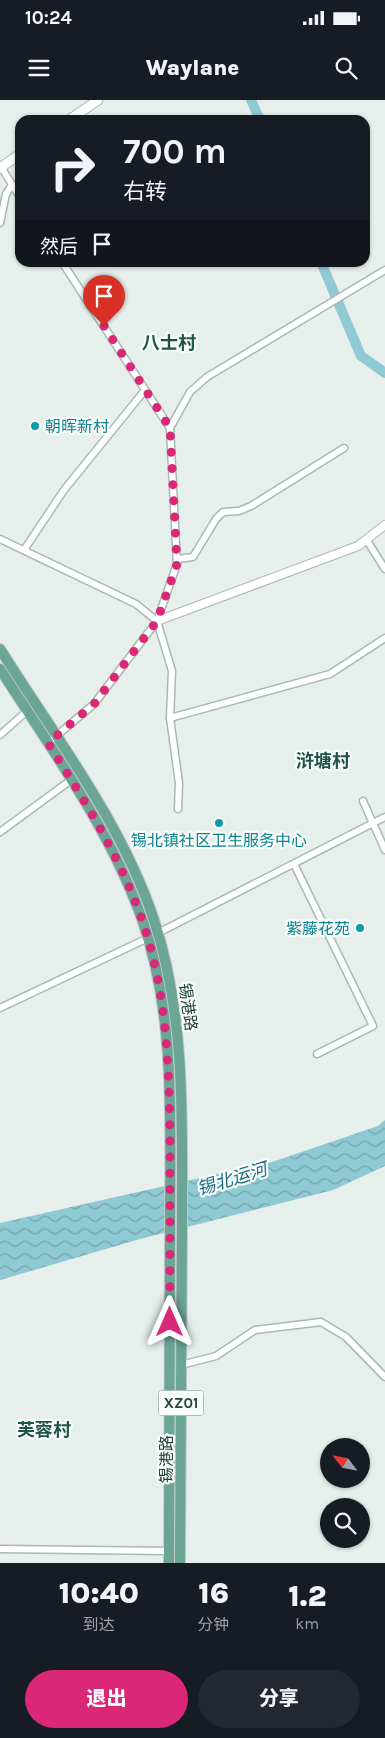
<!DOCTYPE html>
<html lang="zh">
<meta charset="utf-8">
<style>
:root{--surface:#171b24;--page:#242831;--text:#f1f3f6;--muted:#9ea1a6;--accent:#db2777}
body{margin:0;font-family:Karla,"Noto Sans SC",sans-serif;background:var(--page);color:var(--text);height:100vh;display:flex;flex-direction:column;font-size:19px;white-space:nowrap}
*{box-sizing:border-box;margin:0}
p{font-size:16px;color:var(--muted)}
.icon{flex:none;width:28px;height:28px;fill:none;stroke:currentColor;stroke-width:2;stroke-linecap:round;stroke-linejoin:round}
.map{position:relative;height:1463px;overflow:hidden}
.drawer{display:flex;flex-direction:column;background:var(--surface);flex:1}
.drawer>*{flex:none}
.guide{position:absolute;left:15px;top:15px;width:355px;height:152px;border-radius:15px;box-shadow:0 1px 4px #0004;background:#171b24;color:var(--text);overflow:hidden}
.needle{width:32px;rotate:302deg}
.tools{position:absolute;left:320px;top:1338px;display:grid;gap:10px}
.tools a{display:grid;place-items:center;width:50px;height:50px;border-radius:50%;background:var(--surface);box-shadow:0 1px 4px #0004;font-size:25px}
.pin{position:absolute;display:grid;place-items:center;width:42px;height:42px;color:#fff;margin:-51px -21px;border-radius:50% 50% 50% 0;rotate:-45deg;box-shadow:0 0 5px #0007}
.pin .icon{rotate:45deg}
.me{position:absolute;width:55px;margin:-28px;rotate:0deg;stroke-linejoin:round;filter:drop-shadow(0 0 4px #0008)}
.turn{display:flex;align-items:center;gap:18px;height:105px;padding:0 25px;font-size:22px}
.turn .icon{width:65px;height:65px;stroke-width:2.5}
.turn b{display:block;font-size:35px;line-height:42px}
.then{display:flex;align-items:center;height:48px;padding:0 25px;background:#0003;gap:10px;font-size:19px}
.eta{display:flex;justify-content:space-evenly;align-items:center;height:85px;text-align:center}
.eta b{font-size:30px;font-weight:800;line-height:35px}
.cta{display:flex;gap:10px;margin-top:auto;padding:10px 25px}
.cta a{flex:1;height:58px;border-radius:30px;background:var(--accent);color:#fff;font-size:20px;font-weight:800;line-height:58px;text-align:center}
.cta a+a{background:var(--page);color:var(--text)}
.status{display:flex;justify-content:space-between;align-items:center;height:35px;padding:0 25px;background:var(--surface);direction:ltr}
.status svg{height:14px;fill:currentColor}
header{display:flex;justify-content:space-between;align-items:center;height:65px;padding:0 25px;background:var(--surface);font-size:22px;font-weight:800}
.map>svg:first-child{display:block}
.water{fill:url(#water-waves)}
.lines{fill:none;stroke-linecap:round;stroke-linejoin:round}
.river{stroke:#8ec9d4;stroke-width:10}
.minor-casing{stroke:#a8b8b2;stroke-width:9}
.tertiary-casing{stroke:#a8b8b2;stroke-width:10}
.secondary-casing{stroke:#a4bbb3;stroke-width:11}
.primary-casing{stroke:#c2cac8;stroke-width:12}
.minor{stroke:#fff;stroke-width:6}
.tertiary{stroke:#fff;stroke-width:8}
.secondary{stroke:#fff;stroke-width:9}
.primary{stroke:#6aa596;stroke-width:10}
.route{stroke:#db2777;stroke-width:9;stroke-dasharray:0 16.2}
.culture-dot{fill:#0f9aa8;stroke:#f7fbf9;stroke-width:2}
.labels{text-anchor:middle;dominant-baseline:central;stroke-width:4.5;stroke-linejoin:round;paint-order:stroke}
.shield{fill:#f7fbf9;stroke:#637a73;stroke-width:1}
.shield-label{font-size:15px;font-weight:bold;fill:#24423a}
.culture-label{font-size:16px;fill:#0d838f;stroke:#f7fbf9;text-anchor:start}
.street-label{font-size:16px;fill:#24423a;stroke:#f7fbf9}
.neighbourhood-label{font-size:18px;font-weight:bold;fill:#1f5548;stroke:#f7fbf9}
.water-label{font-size:18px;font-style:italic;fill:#1c6f80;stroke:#f7fbf9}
</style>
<div class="status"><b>10:24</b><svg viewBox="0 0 49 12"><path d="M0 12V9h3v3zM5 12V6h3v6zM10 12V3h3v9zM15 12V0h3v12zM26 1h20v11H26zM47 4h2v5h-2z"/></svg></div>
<header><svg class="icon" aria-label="menu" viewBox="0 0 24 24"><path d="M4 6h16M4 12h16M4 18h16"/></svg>Waylane<svg class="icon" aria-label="search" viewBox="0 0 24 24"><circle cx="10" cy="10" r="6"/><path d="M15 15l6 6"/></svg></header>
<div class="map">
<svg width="385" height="1463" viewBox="0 0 385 1463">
<defs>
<pattern id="water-waves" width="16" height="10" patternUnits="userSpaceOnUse" patternTransform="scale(1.25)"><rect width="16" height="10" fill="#8ec9d4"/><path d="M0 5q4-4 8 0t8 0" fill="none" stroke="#74a5ad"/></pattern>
</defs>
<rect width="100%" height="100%" fill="#e6efeb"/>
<path class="water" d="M385,1020v46l-52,24 -193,49 -140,41v-57l272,-61 106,-36z"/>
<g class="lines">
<g class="river">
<path d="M251,0l9,20"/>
<path d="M321,162l40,94 24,17"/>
</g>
<defs>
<g id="minor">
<path d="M1,67l19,30"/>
<path d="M0,123l6,-29 6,-9"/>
<path d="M170,328l20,-36 17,-15 178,-107"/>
<path d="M0,439l136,65 21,17 15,50 -2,47 9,65 -1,26"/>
<path d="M366,439l19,30"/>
<path d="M24,450l40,-60 81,-100"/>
<path d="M177,459l16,-2 23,-38 7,-7 16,-1 12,-5 93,-58"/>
<path d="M170,618l160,-44 55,-36"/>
<path d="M0,635l27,-24"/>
<path d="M48,643l46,-39 63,-83 20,-57 -7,-136 -108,-166"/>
<path d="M363,701l22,49"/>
<path d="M0,732l71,-52"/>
<path d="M294,764l79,162 -56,28"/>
<path d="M158,833l227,-116"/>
<path d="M0,908l148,-70"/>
<path d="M181,1265l35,-9 39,-26 66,-8 25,15 39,40"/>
<path d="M0,1449l169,2"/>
</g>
<path id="tertiary" d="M157,521l201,-75 27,-21"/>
<g id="secondary">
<path d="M69,20l29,-20"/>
<path d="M0,68l20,-14"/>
</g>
<g id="primary">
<path d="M0,549c54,86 122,174 154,271 32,97 28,201 28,301 0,114 -1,228 -2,342"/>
<path d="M0,569c52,81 111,161 143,253 33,96 27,202 27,303 0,112 0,225 -1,338"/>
</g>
</defs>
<use href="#minor" class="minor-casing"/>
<use href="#tertiary" class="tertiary-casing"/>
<use href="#secondary" class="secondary-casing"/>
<use href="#primary" class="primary-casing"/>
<use href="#minor" class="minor"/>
<use href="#tertiary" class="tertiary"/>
<use href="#secondary" class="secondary"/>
<use href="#primary" class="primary"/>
</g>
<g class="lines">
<path class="route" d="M104,226l66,102 7,136 -20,57 -63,83 -46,39c37,58 73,115 95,180 24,71 26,144 27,218 0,60 0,121 0,181"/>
</g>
<g class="culture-dot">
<circle cx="35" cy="326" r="5"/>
<circle cx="219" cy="723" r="5"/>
<circle cx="360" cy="828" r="5"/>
</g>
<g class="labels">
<rect class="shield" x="158.5" y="1290.5" width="45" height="25" rx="4"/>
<g class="shield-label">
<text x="181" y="1303">XZ01</text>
</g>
<g class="culture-label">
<text x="45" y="326">朝晖新村</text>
<text x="219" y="740" text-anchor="middle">锡北镇社区卫生服务中心</text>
<text x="350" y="828" text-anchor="end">紫藤花苑</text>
</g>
<g class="street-label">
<text transform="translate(188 907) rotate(82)">锡港路</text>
<text transform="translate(166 1359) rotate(-90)">锡港路</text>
</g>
<g class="neighbourhood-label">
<text x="169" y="243">八士村</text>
<text x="323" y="661">浒塘村</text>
<text x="44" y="1330">芙蓉村</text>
</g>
<g class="water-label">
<text transform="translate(232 1079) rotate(-17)">锡北运河</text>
</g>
</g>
</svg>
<div class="tools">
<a><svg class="needle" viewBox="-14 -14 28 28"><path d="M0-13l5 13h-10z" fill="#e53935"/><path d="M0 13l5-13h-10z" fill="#9ea1a6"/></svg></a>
<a><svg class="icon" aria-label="search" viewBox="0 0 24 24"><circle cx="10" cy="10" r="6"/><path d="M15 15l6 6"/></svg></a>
</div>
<div class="pin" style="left:104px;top:226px;background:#d93025"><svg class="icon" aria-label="arrive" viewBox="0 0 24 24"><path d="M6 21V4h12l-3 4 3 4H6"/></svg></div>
<svg class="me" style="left:170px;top:1222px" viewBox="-20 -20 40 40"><path d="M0-17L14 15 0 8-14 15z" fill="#db2777" stroke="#fff" stroke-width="4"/></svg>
<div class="guide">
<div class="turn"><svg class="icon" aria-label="right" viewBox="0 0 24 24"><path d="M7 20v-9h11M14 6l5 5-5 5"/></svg><div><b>700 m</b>右转</div></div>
<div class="then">然后<svg class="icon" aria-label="arrive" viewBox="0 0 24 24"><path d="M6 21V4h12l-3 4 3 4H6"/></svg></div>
</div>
</div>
<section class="drawer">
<div class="eta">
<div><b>10:40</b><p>到达</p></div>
<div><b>16</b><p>分钟</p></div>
<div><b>1.2</b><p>km</p></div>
</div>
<div class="cta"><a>退出</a><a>分享</a></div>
</section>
